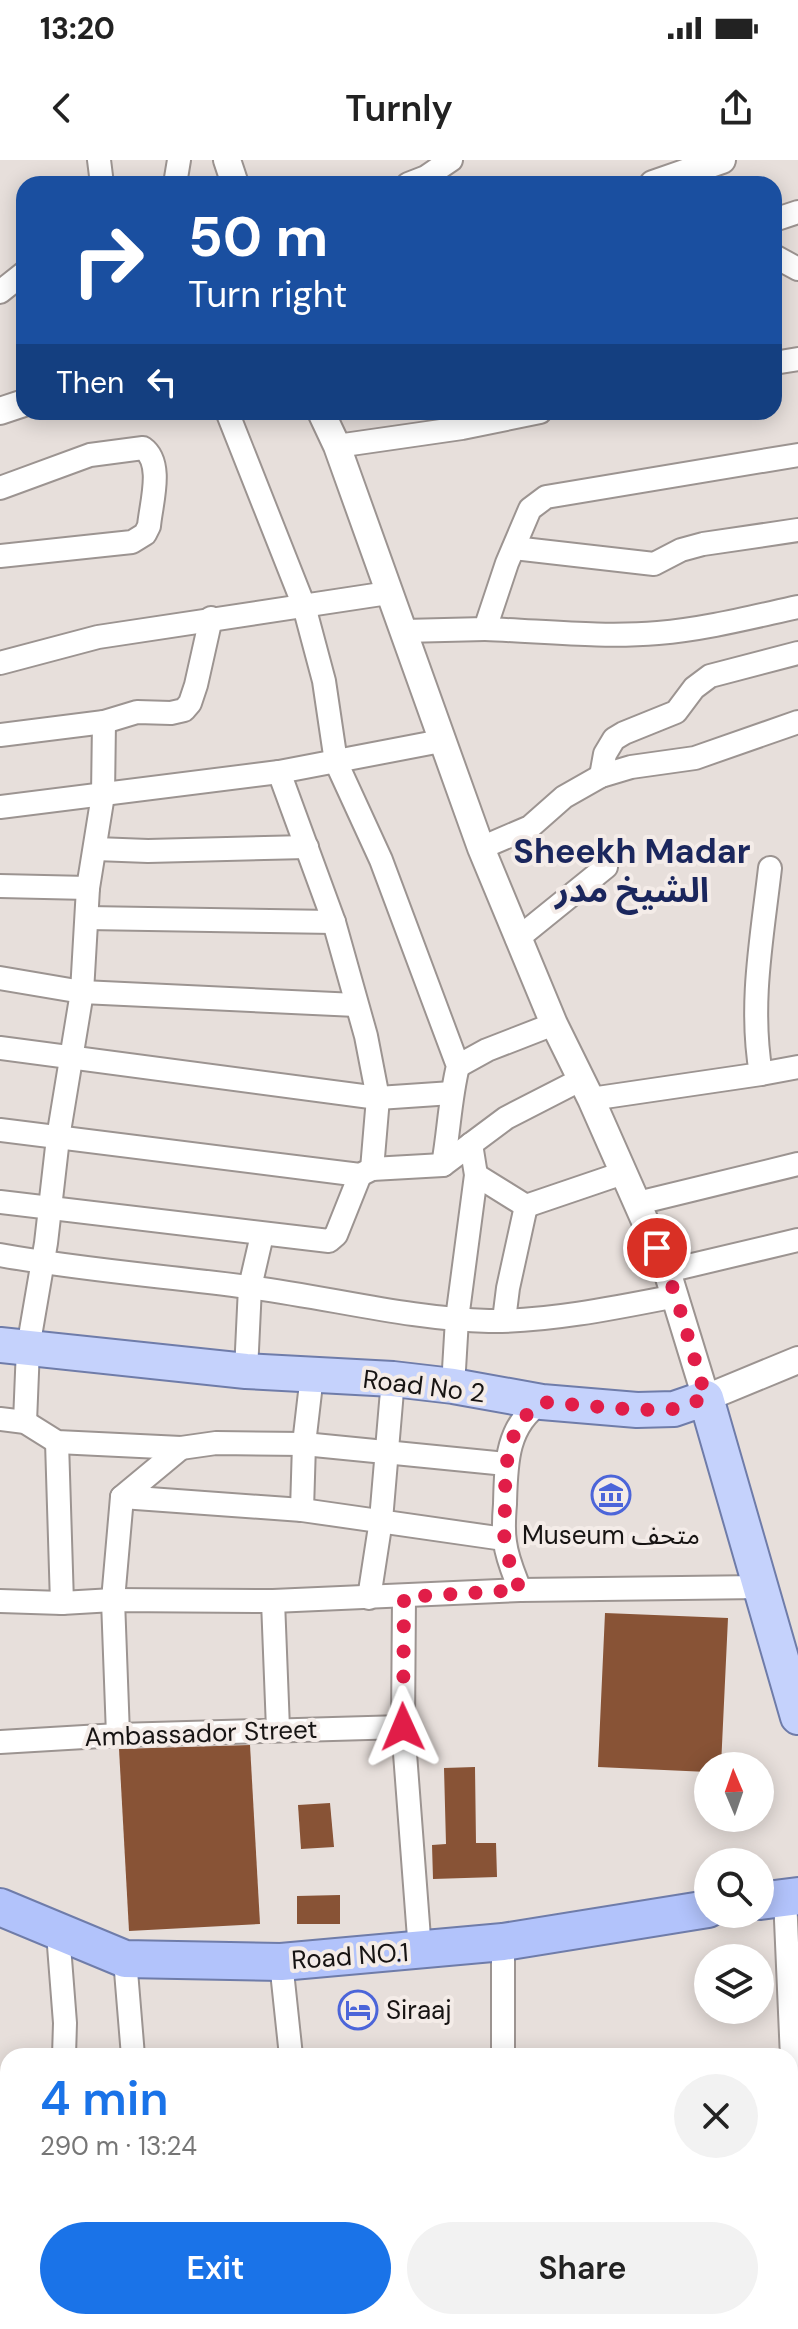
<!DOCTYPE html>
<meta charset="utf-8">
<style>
:root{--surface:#fff;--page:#f2f2f2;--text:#222;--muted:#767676;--accent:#1a73e8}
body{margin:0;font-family:"DM Sans","Noto Sans Arabic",sans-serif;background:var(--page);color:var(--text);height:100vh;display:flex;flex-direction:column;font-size:30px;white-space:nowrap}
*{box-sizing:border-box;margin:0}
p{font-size:26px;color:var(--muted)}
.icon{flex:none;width:44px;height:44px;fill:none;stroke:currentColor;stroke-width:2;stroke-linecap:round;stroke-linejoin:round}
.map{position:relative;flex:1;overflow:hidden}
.drawer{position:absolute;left:0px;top:1888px;width:798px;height:282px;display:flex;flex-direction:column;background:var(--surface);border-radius:24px 24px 0 0;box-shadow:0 4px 20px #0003}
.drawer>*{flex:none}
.guide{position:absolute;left:16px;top:16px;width:766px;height:244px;border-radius:24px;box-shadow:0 4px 20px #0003;background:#1a4fa0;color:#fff;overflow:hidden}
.needle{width:52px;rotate:358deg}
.fabs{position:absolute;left:694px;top:1592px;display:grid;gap:16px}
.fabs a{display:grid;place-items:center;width:80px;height:80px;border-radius:50%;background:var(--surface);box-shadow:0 4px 20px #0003;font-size:40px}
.pin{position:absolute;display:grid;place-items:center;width:68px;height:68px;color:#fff;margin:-34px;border:4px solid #fff;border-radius:50%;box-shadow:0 2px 8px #0007}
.me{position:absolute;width:88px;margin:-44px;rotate:359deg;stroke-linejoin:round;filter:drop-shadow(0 0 6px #0008)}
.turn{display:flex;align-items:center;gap:28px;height:168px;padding:0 40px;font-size:36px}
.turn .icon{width:104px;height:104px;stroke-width:2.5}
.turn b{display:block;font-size:56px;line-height:68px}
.then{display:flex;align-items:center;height:76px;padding:0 40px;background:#0003;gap:16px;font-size:30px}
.round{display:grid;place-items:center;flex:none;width:84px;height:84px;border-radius:42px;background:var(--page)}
.headline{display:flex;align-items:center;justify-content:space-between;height:136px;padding:0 40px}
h1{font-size:48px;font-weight:600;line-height:60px;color:var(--accent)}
.button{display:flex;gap:16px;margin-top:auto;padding:16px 40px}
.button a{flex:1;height:92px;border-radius:48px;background:var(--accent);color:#fff;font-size:32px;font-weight:600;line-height:92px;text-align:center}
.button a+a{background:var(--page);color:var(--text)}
.status{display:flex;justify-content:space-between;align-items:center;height:56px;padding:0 40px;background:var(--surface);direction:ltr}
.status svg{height:22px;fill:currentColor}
header{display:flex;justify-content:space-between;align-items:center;height:104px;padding:0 40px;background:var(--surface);font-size:36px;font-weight:600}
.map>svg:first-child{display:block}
.building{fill:#885336}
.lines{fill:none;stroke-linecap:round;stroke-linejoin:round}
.minor-casing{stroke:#9c9491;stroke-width:26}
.tertiary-casing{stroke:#9c9491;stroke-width:30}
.primary-casing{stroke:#6f7ca9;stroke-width:38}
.trunk-casing{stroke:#6f7ca9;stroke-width:40}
.minor{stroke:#fff;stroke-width:22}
.tertiary{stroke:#fff;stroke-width:26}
.primary{stroke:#c5d2fc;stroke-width:34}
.trunk{stroke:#b2c3fb;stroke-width:36}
.route{stroke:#e11d48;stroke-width:14;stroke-dasharray:0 25.2}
.labels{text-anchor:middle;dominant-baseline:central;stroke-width:8;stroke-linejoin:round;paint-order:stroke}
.street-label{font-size:26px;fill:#171413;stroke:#f4ece8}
.poi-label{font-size:26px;fill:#171413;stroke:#f4ece8}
.district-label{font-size:34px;font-weight:bold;fill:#1a265d;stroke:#f4ece8}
</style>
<div class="status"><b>13:20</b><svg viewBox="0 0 49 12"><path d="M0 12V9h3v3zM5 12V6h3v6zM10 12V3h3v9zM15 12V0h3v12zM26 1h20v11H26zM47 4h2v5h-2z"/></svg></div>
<header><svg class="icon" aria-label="back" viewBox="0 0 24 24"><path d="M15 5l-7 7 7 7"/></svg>Turnly<svg class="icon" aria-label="share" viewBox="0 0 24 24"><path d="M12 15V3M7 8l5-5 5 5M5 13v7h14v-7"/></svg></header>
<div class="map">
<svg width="798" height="2169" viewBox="0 0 798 2169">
<rect width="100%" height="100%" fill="#e7dfdb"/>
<g class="building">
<path d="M605,1453l123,5 -7,148h-13v6l-110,-5z"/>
<path d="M250,1585l10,179 -131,7 -10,-182z"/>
<path d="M475,1607l1,76h20l1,34 -64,2 -1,-34 14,-1 -2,-76z"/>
<path d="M330,1643l4,44 -33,2 -3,-44z"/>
<path d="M340,1735v29h-43v-28z"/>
</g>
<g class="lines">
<defs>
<g id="minor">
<path d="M99,0l3,24"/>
<path d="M175,24l4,-24"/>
<path d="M408,24l18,-7 25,-17"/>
<path d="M774,60l24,-8"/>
<path d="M774,96l24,13"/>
<path d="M0,132l24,-19"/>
<path d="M774,203l24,-4"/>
<path d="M228,254l76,192 20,75 12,81 45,98 77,206c-8,32 -9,65 -15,99"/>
<path d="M337,286l125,-18 78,-16"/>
<path d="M0,328l90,-33 53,-7c21,15 8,55 6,78l-4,8 -13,8 -132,14"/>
<path d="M514,388l140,16 27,-14 22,-6 95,-14"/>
<path d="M485,469c57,2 116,9 173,4 48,-4 94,-16 140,-26"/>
<path d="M404,471l81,-2 22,-66 23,-54 16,-12 252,-42"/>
<path d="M0,503l98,-26 290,-44"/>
<path d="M0,575l104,-13 33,-10 34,1 13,-3 6,-7 6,-18 15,-67"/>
<path d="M279,612l55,150 32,114 12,62 -6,71"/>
<path d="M601,616l4,-22 9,-15 10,-6 52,-21 18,-24 16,-12 88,-23"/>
<path d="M0,647l279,-35 162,-31"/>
<path d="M481,688l49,-21 34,-30 37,-21 30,-9 64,-9 103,-36"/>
<path d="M96,689l52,2 159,-4"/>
<path d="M0,726l88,2"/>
<path d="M87,758l247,4"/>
<path d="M517,779l89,-72"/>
<path d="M0,818l82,14 274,13"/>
<path d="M0,888l378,50 74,-5"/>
<path d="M458,906l29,-16 67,-26"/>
<path d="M761,914l37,-7"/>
<path d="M591,939l170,-25c-12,-70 1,-136 9,-206"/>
<path d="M0,970l360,45 12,-6 71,-4 63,-47 74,-38"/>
<path d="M476,1015l50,31"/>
<path d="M0,1042l329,39 7,-6 24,-60"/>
<path d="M638,1043l160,-39"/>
<path d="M526,1046l97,-33"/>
<path d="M0,1095c82,15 165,21 248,32 80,10 161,32 241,34 58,1 131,-14 187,-25"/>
<path d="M667,1111l131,-31"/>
<path d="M504,1160l4,-32 18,-82"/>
<path d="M246,1211l4,-84 12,-52"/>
<path d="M453,1226l4,-67 19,-144 -5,-31"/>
<path d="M0,1259l25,3 32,20 124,6 35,-5 88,1 202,20"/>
<path d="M25,1262l3,-74 18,-105 12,-105 24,-146 6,-104 15,-93 1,-73"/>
<path d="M57,1282l5,161"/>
<path d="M122,1337l180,13 202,29"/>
<path d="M302,1350l2,-66 8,-69"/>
<path d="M520,1430c-6,-16 -13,-31 -15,-48 -2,-12 -1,-26 0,-38 1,-39 1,-79 37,-102"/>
<path d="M404,1437l-1,130 17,224"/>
<path d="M369,1438l12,-78 12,-141"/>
<path d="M0,1441l62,2 51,-3 160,1 247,-11 241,-3"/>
<path d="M273,1441l5,128"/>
<path d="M118,1575l-5,-135 9,-103 59,-49"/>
<path d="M0,1582l118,-7 285,-8"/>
<path d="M785,1737l8,184"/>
<path d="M58,1773l7,90 -1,33"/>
<path d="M125,1799l8,97"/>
<path d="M281,1802l10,94"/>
<path d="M503,1896v-114"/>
<path d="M0,1932h8"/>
<path d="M0,1995l8,-1"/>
<path d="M790,2070h8"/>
<path d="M52,2169l1,-7"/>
</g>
<g id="tertiary">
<path d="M227,0l8,24"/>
<path d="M653,24l69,-24"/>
<path d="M0,251l24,-8"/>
<path d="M321,252l16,34 144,402 73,176 37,75 76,172 39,127 92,-38"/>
</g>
<path id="primary" d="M0,1185l246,26 147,8 60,7 89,16 95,8 37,-1 32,-11 92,319"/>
<g id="trunk">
<path d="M760,1741l38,-5"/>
<path d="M0,1747l125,52 156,3 222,-20 205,-33"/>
</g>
</defs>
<use href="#minor" class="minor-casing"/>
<use href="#tertiary" class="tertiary-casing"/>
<use href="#primary" class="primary-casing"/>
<use href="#trunk" class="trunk-casing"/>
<use href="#minor" class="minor"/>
<use href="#tertiary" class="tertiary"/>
<use href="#primary" class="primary"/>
<use href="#trunk" class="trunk"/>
</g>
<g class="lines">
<path class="route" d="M403,1567l1,-130 116,-7c-6,-16 -13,-31 -15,-48 -2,-12 0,-26 0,-38 0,-39 1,-79 37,-102l95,8 37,-1 32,-11 -30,-102 -19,-48"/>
</g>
<defs>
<symbol id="museum-ring" viewBox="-11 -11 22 22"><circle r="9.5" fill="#f4ece8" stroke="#4c65d9" stroke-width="1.5"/><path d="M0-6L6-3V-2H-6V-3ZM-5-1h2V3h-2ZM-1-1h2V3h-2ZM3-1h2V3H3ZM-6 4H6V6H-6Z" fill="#4c65d9"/></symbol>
<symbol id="hotel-ring" viewBox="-11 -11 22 22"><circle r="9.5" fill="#f4ece8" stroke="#4c65d9" stroke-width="1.5"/><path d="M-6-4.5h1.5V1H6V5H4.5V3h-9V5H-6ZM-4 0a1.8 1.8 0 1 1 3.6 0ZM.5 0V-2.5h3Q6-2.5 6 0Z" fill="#4c65d9"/></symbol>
</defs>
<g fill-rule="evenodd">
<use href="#museum-ring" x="589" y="1313" width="44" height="44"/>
<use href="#hotel-ring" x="336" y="1828" width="44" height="44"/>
</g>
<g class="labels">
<g class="street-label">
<text transform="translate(424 1226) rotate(7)">Road No 2</text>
<text transform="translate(201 1573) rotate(-2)">Ambassador Street</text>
<text transform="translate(350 1796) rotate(-4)">Road NO.1</text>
</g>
<g class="poi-label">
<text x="611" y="1375">Museum متحف</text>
<text x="386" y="1850" text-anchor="start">Siraaj</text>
</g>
<g class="district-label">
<text x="632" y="691">Sheekh Madar<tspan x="632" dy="39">الشيخ مدر</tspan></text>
</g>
</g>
</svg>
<div class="fabs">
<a><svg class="needle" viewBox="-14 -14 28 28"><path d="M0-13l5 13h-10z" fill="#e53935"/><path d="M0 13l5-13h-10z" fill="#767676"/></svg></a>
<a><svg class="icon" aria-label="search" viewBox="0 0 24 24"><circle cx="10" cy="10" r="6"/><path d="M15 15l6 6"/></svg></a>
<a><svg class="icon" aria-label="layers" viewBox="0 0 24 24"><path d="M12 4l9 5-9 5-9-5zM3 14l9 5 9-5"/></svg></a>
</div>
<div class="pin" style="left:657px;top:1088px;background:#d93025"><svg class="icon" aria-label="arrive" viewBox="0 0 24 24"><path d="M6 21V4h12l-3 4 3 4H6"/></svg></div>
<svg class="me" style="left:403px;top:1567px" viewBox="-20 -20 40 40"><path d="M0-17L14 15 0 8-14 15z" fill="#e11d48" stroke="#fff" stroke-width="4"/></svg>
<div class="guide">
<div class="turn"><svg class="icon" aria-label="right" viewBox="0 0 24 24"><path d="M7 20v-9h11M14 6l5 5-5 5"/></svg><div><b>50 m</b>Turn right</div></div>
<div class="then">Then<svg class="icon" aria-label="left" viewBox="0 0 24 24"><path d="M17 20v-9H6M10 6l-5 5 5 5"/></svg></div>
</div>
<section class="drawer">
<div class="headline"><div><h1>4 min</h1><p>290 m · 13:24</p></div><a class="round"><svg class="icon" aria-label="close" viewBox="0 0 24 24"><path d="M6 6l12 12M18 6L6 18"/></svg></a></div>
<div class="button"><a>Exit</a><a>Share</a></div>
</section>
</div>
